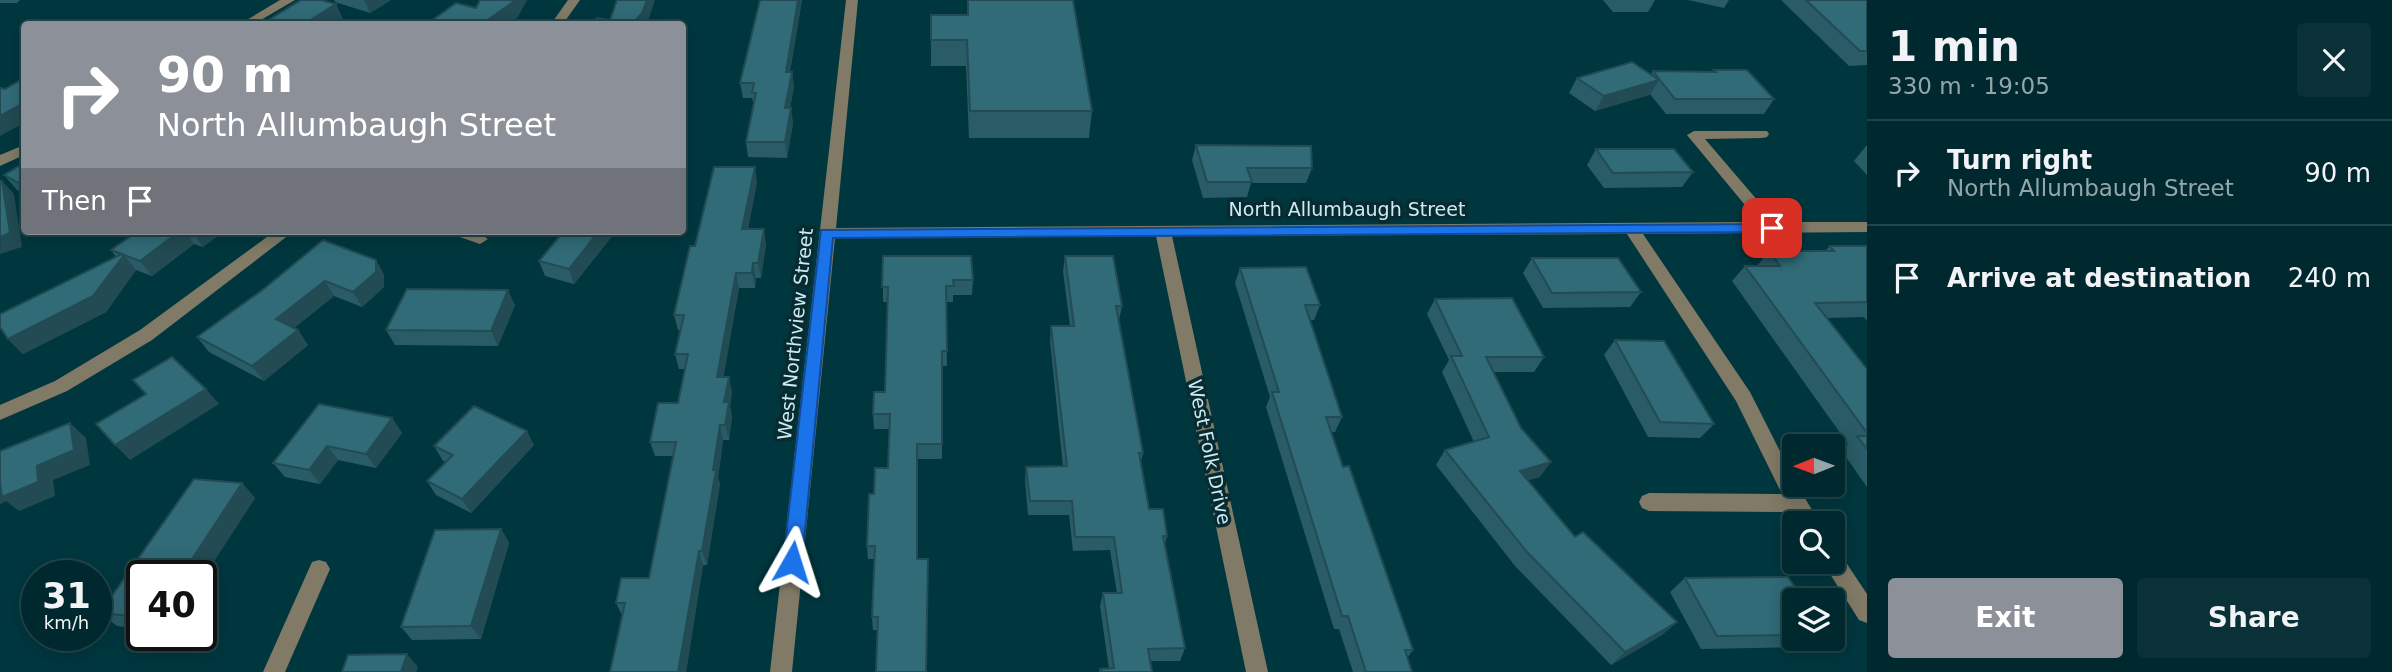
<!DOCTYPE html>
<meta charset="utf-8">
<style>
:root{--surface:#00292f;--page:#0a3137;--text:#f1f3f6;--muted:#95a6aa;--line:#22454b;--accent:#8c9099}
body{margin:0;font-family:"DejaVu Sans",sans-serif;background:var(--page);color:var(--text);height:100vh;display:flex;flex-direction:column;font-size:26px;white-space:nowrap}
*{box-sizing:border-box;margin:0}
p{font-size:23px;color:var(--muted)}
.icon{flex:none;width:38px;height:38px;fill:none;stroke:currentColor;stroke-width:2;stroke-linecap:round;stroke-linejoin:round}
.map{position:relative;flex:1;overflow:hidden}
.side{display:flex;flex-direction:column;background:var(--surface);width:525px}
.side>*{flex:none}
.top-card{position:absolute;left:21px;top:21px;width:665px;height:214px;border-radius:7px;box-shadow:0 4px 18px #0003,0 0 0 2px var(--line);background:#8c9099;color:#fff;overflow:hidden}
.needle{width:46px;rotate:269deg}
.tools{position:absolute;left:1782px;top:434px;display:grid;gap:14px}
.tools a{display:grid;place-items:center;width:63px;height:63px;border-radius:7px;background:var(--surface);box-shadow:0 4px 18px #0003,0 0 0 2px var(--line);font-size:35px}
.speed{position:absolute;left:21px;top:560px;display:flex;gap:14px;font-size:35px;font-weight:700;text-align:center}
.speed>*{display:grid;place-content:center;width:91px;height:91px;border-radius:50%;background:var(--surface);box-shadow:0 4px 18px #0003,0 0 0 2px var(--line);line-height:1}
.speed small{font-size:18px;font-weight:400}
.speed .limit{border:4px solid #111;border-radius:10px;background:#fff;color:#111}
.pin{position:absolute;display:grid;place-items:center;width:60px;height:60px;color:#fff;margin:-30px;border-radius:14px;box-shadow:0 4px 10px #0006}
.me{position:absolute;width:77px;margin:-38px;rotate:6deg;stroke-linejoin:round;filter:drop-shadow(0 0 5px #0008)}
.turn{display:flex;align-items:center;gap:24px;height:147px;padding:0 21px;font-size:32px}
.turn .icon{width:91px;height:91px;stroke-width:2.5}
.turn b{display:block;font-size:49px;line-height:60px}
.then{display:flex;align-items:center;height:66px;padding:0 21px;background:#0003;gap:14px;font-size:26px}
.round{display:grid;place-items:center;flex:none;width:74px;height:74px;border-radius:7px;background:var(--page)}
.headline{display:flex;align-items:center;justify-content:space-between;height:119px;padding:0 21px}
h1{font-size:42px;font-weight:700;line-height:52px}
.action{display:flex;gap:14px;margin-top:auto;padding:14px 21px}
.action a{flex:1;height:80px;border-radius:7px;background:var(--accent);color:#fff;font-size:28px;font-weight:700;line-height:80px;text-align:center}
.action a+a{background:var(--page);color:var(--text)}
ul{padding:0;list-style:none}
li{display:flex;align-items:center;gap:21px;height:105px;padding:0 21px;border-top:2px solid var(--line)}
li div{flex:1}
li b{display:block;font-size:26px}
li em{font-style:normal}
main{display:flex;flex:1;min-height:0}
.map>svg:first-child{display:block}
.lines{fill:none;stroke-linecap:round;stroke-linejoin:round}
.minor{fill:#807a66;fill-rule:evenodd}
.wall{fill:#295c66}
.shaded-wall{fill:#224b53}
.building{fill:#306b77;stroke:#224b53;stroke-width:2}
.route{fill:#1a73e8;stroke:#114b97;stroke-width:2}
.labels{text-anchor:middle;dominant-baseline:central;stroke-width:7;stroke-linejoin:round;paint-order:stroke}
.street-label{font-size:19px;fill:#ccebf2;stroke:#082b31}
</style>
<main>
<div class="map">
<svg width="1867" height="672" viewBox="0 0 1867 672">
<rect width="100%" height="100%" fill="#00373f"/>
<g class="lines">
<g class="minor">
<path d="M280,0h15l-41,24h-14z"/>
<path d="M568,0h12l-17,24h-12z"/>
<path d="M846,0h12l-22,228 923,-6 -72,-87 7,-4h73l2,3 -2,3 -5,1 -57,1 71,83h91v10l-224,2 107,158 44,87v6h3l23,38h-21l-8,-11 -142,-1 -7,-3 -3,-6 3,-6 7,-3 133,1 -46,-93 -109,-167 -455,2 96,436h-22l-90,-436 -321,2 -43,434h-22z"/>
<path d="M24,145v10l-24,11v-11z"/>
<path d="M275,231h19l-142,109 -85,51 -67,29v-15l55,-24 85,-51z"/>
<path d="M452,231h23l13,8 -8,5 -26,-9z"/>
<path d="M1832,550l7,2 28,42v29l-8,-3 -34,-54 -2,-4h9z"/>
<path d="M319,560l7,2 4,7 -45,103h-22l49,-110z"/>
</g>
</g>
<g class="wall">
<path d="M0,0h20l-3,3h-17z"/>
<path d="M334,0h57l-21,13 -35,-11z"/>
<path d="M760,0h42l-12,72h2l2,15 -4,21 3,15 -6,35 -39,-1 -2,-15 8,-37 -2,-7h-9l-3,-15z"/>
<path d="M967,0l125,111 -3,27h-120l-3,-72h-35v-51h36z"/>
<path d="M1603,0h52l-7,12h-35z"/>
<path d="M1688,0h41l-5,8z"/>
<path d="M1781,0h86v65l-18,1z"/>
<path d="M1714,70l60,29 -10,15h-98l-16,-20 -55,17 -26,-18 8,-15 74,-4 2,-3 60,1z"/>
<path d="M1196,145l116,23 -6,15h-55l-4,14 -44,1 -11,-38z"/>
<path d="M1866,146h1v29l-13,-14z"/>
<path d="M1596,149l97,23 -11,15 -78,1 -17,-23z"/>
<path d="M24,163v31l-7,-4 -13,-15z"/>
<path d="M757,182l-9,47 18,15 -5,34h-5l-1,10h-16l-16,89 9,15 -2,14 2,11 -3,23h-6l-5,38 2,6 -13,81h-4l-17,107h-76l12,-57 -6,-12 33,-25 24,-122h-18l-5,-14 28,-39 7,-34h-6l-4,-15 5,-24h-2l-4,-15 21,-69z"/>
<path d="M138,231h86l-21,16 -9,-3 -42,32 -16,-6 -30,42 -83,42 -15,-15 108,-82 -5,-7z"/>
<path d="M564,231h47l2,4 -39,49 -29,-8 -6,-15z"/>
<path d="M1830,246h37v75l-3,-4 -37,1 40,51v118l-26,-37 7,-6 -116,-163 13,-15h12l12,-15h56z"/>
<path d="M883,256l90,24 -1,15h-19v7h-7l1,64h-5v93h-24l-40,171h-5l-1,-13 2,-58h-6l-1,-13 7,-52 14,-26 1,-39h-15l-1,-15 12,-22 3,-90h-5z"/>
<path d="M1065,256l57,50 -3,14 24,133 -2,8 8,48 18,27 -2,8 20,104 -5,13h-30l2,11h-53l1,-3h9l-9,-63 3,-13h14l-7,-43 -37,1 -4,-36h-41l-3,-34 1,-14h37l-13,-126 1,-15h19l-7,-55z"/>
<path d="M1532,258l109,34 -11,15 -87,1 -20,-35z"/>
<path d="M376,260l8,15v12l-22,20 -28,-11 -40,32 4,2 10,15 -44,36 -55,-29 -12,-15z"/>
<path d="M1240,268l80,37 -6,15h-4l32,97 -7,15h-4l12,35 70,183 -6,8 5,14h-59l-14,-43h-5l-68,-222 4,-10 -35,-114z"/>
<path d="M1435,299l109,58 -10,15h-41l47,105 -13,3 48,57 102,85 -15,13 -51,30 -96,-99 -79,-101 9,-15 29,-8 -32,-70 7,-12 -22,-46z"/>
<path d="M515,305l-17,41 -103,-1 -9,-15z"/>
<path d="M1615,340l99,84 -14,14 -52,-1 -44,-82z"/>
<path d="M392,418l10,15 -26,35 -38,-8 -18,24 -35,-7 -12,-14z"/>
<path d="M534,445l-63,68 -35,-18 -9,-14 19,-19 -3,-1 -9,-15z"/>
<path d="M194,479l48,4 13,15 -54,83v-5h-59v53l-25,-3 -17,-13z"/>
<path d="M501,529l8,14 -28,96 -69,1 -11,-13z"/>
<path d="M1685,578l109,22v39h25l-12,8 -106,2 -31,-57z"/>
</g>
<g class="shaded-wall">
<path d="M364,0h27l-21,13z"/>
<path d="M514,0h13l-9,17 -10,7h-26z"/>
<path d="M647,0h8l-8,24h-15z"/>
<path d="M798,0h4l-15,87 -1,-15z"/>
<path d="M336,4l7,15 -9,5h-30z"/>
<path d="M792,72l2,15 -7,36 -2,-15z"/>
<path d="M1659,80l-9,15 -55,16 9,-15z"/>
<path d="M24,103v20l-24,13v-20z"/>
<path d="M791,108l2,15 -6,35 -2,-16z"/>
<path d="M755,167l2,15 -12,62 -3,-15z"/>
<path d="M2,181l12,13 8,53 -22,7z"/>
<path d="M764,229l2,15 -5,34 -3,-15z"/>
<path d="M180,231h5l9,13 -42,32 -12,-15z"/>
<path d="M193,231h31l-21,16 -11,-15z"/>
<path d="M599,231h12l2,4 -39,49 -5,-15z"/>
<path d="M124,255l12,15 -30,42 -83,42 -15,-15z"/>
<path d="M376,260l8,15v12l-22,20 -9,-15z"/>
<path d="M753,263l3,15 -1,10 -3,-15z"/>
<path d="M736,273l3,15 -18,104 -4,-15z"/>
<path d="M325,281l9,15 -48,38 -10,-15z"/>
<path d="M508,290l7,15 -17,41 -7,-15z"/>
<path d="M298,330l10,15 -44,36 -12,-15z"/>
<path d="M729,377l3,15 -2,14 2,11 -3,23 -4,-15 -1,-23z"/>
<path d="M206,389l13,15 -89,56 -15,-15z"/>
<path d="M392,418l10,15 -26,35 -10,-14z"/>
<path d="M70,423l16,15 4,27 -37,15 2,16 -36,15 -13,-10 -6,3v-22l37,-16z"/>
<path d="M720,425l3,15 -5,38 2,6 -13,81 -5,-14z"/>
<path d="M527,431l7,14 -63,68 -9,-14z"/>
<path d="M327,446l11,14 -18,24 -11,-14z"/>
<path d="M1551,462l-11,15 -31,9 11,-15z"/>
<path d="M242,483l13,15 -54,83v-5h-20z"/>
<path d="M501,529l8,14 -28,96 -10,-13z"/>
<path d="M699,551l4,14 -17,107h-8z"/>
<path d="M1677,622l-15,13 -51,30 14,-13z"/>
<path d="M407,654l11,13 -2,5h-15z"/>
</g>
<g class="building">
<path d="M301,0h20l15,4 -32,20h-42z"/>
<path d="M480,0h34l-1,2 -31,22h-55l29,-21 20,5z"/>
<path d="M617,0h30l-5,13 -10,11h-41l6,-6 13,2z"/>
<path d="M760,0h38l-12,72h6l-7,36h6l-6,34h-39l10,-49h-4l2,-10h-14z"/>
<path d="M968,0h105l19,111h-122l-3,-71h-36v-25h37z"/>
<path d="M1806,0h61v51h-7z"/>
<path d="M1632,62l27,18 -55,16 -27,-18z"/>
<path d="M1714,70h33l27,29h-99l-22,-28 63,1z"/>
<path d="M24,78v25l-24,13v-28l5,1z"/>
<path d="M1196,145l115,1 1,22h-65l5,14h-45z"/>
<path d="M1596,149h78l19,23 -80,1z"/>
<path d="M24,163v23l-20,-11z"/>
<path d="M714,167h41l-13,62h22l-6,34h-5l-1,10h-16l-19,104h12l-5,25h5l-4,23h-5l-7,45h3l-14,81h-3l-21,121h-68l15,-69h-9l5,-25h28l27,-136h-26l8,-39h20l10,-49h-13l9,-39h-10l16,-69h5z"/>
<path d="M0,181h2l8,52 -10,4z"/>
<path d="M138,231h42l-40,30 -16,-6 -31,41 -85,43 -8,-12v-13l122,-60 -11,-4z"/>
<path d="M564,231h35l-30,38 -30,-8z"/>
<path d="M323,240l53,20v12l-23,20 -28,-11 -49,38 22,11 -46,36 -55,-29 68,-49z"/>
<path d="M1830,246h37v56l-52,1 52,66v64l-122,-167h35l-11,-15h65z"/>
<path d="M883,256h88l2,24h-20l1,6h-8l1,65h-5v93h-25v115h11l-2,113h-50l2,-55h-6l3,-71h-8l2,-52h5l1,-26h13l2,-54h-17l1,-22h11l3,-105h-6z"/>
<path d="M1065,256h48l9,50h-6l27,147h-4l10,56h14l4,27h-4l22,112 -37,1 4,23h-51l-1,-3 14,-1 -11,-75h19l-8,-56h-39l-3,-36h-42l-4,-34 41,-1 -16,-140h23z"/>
<path d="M1532,258h86l23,34 -89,1z"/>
<path d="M1306,267l14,38h-15l37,112h-16l17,50 6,-1 64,184h-8l7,22h-46l-18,-56h-6l-70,-224h7l-39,-124z"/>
<path d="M407,289l101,1 -17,41 -105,-1z"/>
<path d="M1512,298l32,59h-58l35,71 30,34 -31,9 55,66 8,-5 94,90 -52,30 -98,-100 -82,-102 44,-13 -38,-81h11l-27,-57z"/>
<path d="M1615,340l49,1 50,83 -54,-2z"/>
<path d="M172,357l34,32 -91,56 -19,-21 50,-30 -13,-14z"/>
<path d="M319,404l73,14 -26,36 -39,-8 -18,24 -36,-7z"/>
<path d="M474,406l53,25 -65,68 -35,-18 26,-26 -19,-9z"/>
<path d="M70,423l4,27 -37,16 1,16 -36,15 -2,-15v-31z"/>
<path d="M1857,436h10v13z"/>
<path d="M194,479l48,4 -61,93h-39v41l-42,-4z"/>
<path d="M501,529l-30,97 -70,1 34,-97z"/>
<path d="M1788,577l16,23h-10v35l-77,1 -32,-58z"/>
<path d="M407,654l-6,18h-59l6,-17z"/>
</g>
<path class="route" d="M1772,224l7,4 -2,4 -944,6 -31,324 -3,6 -7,3 -7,-3 -2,-6 38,-332z"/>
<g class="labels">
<g class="street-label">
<text x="1347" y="209">North Allumbaugh Street</text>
<text transform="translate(795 334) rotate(-84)">West Northview Street</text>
<text transform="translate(1210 452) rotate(78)">West Folk Drive</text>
</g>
</g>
</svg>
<div class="tools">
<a><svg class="needle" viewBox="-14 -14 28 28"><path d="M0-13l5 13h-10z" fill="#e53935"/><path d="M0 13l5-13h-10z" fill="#95a6aa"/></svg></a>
<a><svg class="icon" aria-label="search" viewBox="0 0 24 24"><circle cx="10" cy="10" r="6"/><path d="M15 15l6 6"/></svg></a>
<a><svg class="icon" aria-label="layers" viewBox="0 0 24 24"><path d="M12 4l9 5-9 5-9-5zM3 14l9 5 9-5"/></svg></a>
</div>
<div class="speed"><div>31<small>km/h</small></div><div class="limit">40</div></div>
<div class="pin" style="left:1772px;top:228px;background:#d93025"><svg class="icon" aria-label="arrive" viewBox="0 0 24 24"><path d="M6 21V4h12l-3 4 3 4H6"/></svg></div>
<svg class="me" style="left:792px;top:562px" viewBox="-20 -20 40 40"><path d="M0-17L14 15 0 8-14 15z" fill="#1a73e8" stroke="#fff" stroke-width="4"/></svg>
<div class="top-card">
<div class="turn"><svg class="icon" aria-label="right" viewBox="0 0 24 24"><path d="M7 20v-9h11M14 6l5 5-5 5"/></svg><div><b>90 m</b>North Allumbaugh Street</div></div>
<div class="then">Then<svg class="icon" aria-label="arrive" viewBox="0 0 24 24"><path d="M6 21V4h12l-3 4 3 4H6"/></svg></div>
</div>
</div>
<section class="side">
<div class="headline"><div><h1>1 min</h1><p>330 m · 19:05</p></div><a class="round"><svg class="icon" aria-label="close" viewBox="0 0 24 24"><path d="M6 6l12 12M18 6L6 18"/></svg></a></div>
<ul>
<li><svg class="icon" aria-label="right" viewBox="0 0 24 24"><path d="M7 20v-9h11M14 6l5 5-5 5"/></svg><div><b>Turn right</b><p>North Allumbaugh Street</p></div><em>90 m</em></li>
<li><svg class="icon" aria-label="arrive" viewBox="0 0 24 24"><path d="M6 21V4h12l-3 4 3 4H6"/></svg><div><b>Arrive at destination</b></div><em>240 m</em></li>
</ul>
<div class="action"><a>Exit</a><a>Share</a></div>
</section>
</main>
